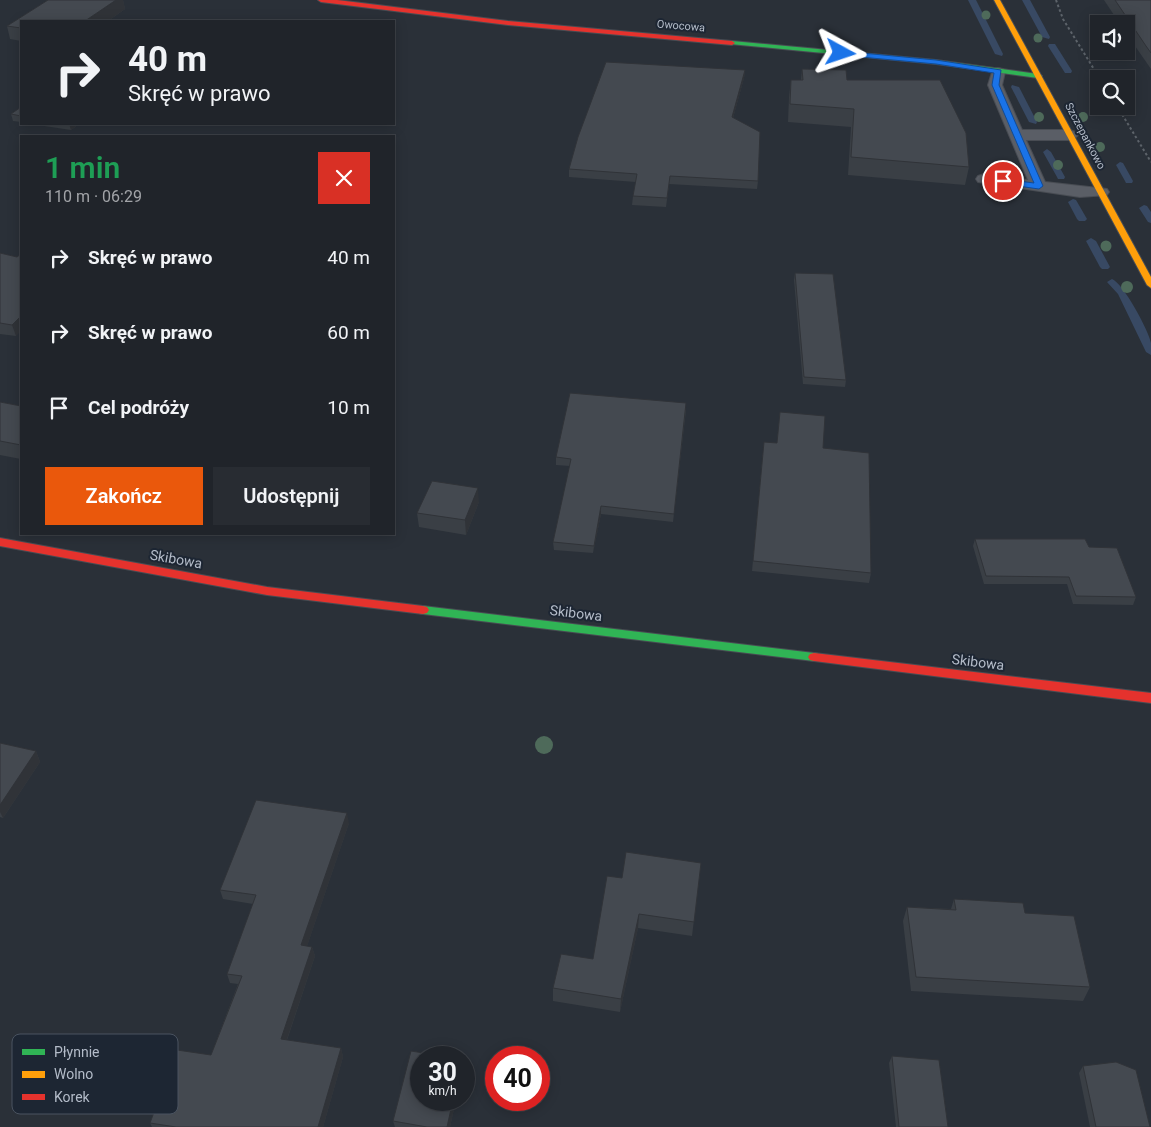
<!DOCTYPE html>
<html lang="pl">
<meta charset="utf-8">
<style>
:root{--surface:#20242a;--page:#282c32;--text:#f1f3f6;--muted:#a2a4a8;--line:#3d4147;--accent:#ea580c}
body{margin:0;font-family:Roboto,sans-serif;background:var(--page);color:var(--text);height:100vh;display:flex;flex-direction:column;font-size:19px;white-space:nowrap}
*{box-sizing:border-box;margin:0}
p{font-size:16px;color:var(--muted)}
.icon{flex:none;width:28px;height:28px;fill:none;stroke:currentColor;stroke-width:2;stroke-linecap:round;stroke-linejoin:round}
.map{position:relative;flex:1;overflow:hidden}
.side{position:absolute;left:20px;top:135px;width:375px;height:400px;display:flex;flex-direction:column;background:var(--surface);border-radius:0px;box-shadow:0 2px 12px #0003,0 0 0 1px var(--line)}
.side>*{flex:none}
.top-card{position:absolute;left:20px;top:20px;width:375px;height:105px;border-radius:0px;box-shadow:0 2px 12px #0003,0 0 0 1px var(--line);background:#20242a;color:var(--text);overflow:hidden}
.buttons{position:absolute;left:1090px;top:15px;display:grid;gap:10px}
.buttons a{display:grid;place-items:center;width:45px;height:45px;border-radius:0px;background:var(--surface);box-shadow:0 2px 12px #0003,0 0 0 1px var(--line);font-size:25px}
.speed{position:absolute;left:410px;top:1046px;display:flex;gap:10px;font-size:25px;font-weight:700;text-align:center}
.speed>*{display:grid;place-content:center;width:65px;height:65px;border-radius:50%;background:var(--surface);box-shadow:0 2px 12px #0003,0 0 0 1px var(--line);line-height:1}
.speed small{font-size:12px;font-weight:400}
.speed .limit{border:8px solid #d22;background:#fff;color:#111}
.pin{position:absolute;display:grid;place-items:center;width:42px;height:42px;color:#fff;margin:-21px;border:2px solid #fff;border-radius:50%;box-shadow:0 1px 5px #0007}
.me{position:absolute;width:55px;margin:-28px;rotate:95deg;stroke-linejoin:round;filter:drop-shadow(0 0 4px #0008)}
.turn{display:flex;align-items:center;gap:18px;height:105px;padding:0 25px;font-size:22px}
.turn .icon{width:65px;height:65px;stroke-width:2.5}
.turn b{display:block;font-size:35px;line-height:42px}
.round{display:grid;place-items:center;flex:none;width:52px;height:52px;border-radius:0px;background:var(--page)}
.summary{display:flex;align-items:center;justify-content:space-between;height:85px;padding:0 25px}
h1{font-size:30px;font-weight:600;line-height:38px;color:#1e9e55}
.primary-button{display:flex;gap:10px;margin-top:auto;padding:10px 25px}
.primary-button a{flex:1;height:58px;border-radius:0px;background:var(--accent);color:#fff;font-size:20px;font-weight:600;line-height:58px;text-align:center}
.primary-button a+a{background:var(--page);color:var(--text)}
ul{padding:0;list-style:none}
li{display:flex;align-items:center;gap:15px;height:75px;padding:0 25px}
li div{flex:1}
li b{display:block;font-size:19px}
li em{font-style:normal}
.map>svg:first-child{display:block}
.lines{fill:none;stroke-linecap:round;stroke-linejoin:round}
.stream{fill:#384963;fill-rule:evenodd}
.lane-casing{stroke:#484c53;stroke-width:2}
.fast-casing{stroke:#484c53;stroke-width:2}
.slow-casing{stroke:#484c53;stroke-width:2}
.jam-casing{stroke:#484c53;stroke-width:2}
.path{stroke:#5d636a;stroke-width:2;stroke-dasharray:2.5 2.5;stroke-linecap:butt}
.lane{fill:#5a5e66;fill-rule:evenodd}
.fast{fill:#30b455;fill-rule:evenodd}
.slow{fill:#ff9f0a;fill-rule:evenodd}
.jam{fill:#e5322d;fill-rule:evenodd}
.tree{fill:#4e6a5a}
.wall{fill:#3a3f45}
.shaded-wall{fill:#303338}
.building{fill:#444950;stroke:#303338}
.route{fill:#1a73e8;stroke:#114b97}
.labels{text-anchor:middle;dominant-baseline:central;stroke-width:4;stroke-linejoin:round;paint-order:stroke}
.far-street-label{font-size:11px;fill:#b4bcc9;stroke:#1d2633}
.street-label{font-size:14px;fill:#b4bcc9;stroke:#1d2633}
.key{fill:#1d2633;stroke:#4a5360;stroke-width:1}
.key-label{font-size:14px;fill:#b4bcc9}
</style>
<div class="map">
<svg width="1151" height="1127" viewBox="0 0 1151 1127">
<rect width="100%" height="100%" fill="#2a3038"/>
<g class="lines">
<g class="stream">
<path d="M968,0h8l27,54 -1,2 -7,-2z"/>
<path d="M1022,0h8l20,37 -1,2 -7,-2z"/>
<path d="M1049,44h6l17,27 -1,2h-6l-17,-27z"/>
<path d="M1012,85l7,2 18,35 -1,2 -7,-2 -18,-35z"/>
<path d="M1047,149l4,3 14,25 -1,2h-6l-1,-2 -14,-25z"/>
<path d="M1120,162l3,1 10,18 -1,2h-6l-1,-2 -9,-16z"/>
<path d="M1073,199l3,1 11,19 -2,2h-6l-2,-2 -9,-17z"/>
<path d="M1144,205l3,1 4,6v11l-3,-1 -9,-14z"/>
<path d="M1091,238l5,3 14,26 -2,2h-6l-2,-2 -14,-26z"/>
<path d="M1112,279c11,4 37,52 39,64 0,4 0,8 0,12l-5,-3 -28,-58 -11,-12z"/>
</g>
<defs>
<path id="lane" d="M998,68l5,1 2,3 -3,13 20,45h48l5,2 3,3 -3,3 -5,2h-44l19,42 62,7 2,3 -2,3 -27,2 -102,-15 -2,-3 2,-3 6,-2 44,6 -40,-95 5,-16z"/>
<g id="fast">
<path d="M732,41l204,19 102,14 4,2 -4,2 -102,-14 -206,-20 -1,-1z"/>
<path d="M423,606l391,47 4,1 2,3 -2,3 -4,1 -391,-47 -4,-1 -2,-3 2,-3z"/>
</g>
<path id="slow" d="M994,0h6l151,277v11l-4,-3z"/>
<g id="jam">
<path d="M318,0h19l171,21 224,20 3,2 -3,2 -224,-20 -187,-23z"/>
<path d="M0,538l267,49 156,19 4,1 2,3 -2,3 -4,1 -156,-19 -267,-49z"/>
<path d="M814,653l337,40v10l-337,-42 -4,-1 -2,-3 2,-3z"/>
</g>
</defs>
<use href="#lane" class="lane-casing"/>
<use href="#fast" class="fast-casing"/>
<use href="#slow" class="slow-casing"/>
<use href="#jam" class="jam-casing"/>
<g class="path">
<path d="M1056,0l7,19 37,60"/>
<path d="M1117,106l34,56"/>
</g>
<use href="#lane" class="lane"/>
<use href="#fast" class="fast"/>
<use href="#slow" class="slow"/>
<use href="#jam" class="jam"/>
</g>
<g class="tree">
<circle cx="986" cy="15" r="4.5"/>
<circle cx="1038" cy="38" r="4.5"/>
<circle cx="1039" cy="117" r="5"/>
<circle cx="1083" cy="117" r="5"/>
<circle cx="1100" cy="147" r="5"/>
<circle cx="1058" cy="165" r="5"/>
<circle cx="1106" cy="246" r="5.5"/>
<circle cx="1127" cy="287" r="6"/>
<circle cx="544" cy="745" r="9"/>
</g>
<g class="wall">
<path d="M48,0h75l2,9 -17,12h-87v20l-11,-2 -3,-13z"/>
<path d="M1104,0h47v69l-25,-36v-9h-6z"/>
<path d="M802,69l45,11 122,87 -4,18 -117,-10 3,-48 -63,-5 1,-25 2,-17h10z"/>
<path d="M745,70l-1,8 -11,40 25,63 -1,8 -88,-5 -3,23 -34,-2 1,-9 3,-14 -67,-5v-8z"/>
<path d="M21,107v15l-8,-1 -2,-7z"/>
<path d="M31,124h48l-8,6z"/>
<path d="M0,253l17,4 -1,79 -16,-2z"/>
<path d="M795,273l51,107 -1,7 -42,-3 -9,-104z"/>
<path d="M0,402l21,4v53l-21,-4z"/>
<path d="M686,410l-13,112 -72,-8 -8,39 -39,-3 -1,-8 17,-76 -14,-1v-8z"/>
<path d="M780,412l43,36 48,125 -2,10 -117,-12 11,-119 14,-9z"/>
<path d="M479,502l-13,33 -47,-8 -2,-14z"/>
<path d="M975,539l114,8 47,50 -3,8 -60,-1 -6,-20h-83l-11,-38z"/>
<path d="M0,743l36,8 4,11 -37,56 -3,-1z"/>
<path d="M349,823l-42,123 5,1 3,9 -28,84 54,8 2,9 -20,70h-171l-2,-4 61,-68 27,-71 -8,-1 -3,-9 26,-70 -30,-5 -3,-9z"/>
<path d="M701,863l-9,73 -54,-8 -18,84 -67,-11v-13l40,-29 29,-81z"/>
<path d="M954,899l71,14 65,74 -7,14 -172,-10 -8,-70 4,-14 44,2z"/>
<path d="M892,1056l56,71h-52l-7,-64z"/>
<path d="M1083,1066l67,61h-60l-11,-54z"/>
<path d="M456,1100l-6,27h-55l-2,-6z"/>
</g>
<g class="shaded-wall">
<path d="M116,0h7l2,9 -17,12h-23z"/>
<path d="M745,70l-1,8 -13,47 1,-8z"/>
<path d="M69,124h10l-8,6z"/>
<path d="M21,316v15l-5,5 -4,-11z"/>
<path d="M478,488l1,14 -13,33 -1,-15z"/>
<path d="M601,506v8l-8,39 1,-7z"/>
<path d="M36,751l4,11 -37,56 -3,-6v-7z"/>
<path d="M347,813l2,10 -45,132 -3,-10z"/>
<path d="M639,914l-1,14 -18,84 1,-13z"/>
<path d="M312,947l3,9 -31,92 -3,-9z"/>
<path d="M341,1048l2,9 -20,70h-5z"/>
<path d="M453,1100h3l-6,27h-3z"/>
</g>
<g class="building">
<path d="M48,0h68l-31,21h-64v7l-14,-2z"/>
<path d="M1115,0h36v53l-5,-7z"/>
<path d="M606,62l139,8 -13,47 28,15 -2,49 -88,-5 -3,22 -34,-2 4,-22 -68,-5 9,-32z"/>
<path d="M802,69l44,1 1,10h93l26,53 3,34 -118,-10 3,-48 -64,-5 1,-24h12z"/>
<path d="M21,107v9l-10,-2z"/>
<path d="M0,253l17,4 4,-3v62l-9,9 -12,-2z"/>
<path d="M795,273l38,1 13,106 -42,-3z"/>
<path d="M570,393l116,10 -12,111 -73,-8 -7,40 -41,-4 18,-83 -15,-2z"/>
<path d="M0,402l21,4v39l-21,-4z"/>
<path d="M780,412l45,4 -2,32 46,5 2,120 -118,-12 11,-119 13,1z"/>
<path d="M432,481l46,7 -13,32 -48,-7z"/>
<path d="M975,539h110l4,8 28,1 19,49 -60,-1 -7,-19 -83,-1z"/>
<path d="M0,743l36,8 -36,54z"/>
<path d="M256,800l91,13 -46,132 11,2 -31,92 60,9 -23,79h-142l-26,-4 27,-73 34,5 31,-79 -15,-2 29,-79 -36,-5z"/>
<path d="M626,852l75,11 -7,59 -55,-8 -18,85 -68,-11 8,-34 32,5 14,-83 15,2z"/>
<path d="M954,899l69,4 2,10 49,3 16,71 -174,-10 -9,-70 49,3z"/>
<path d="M411,1051l44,7h-34v42h32l-6,27h-20l-34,-6z"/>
<path d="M892,1056l47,4 9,67h-49z"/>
<path d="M1116,1062l20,8 14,57h-54l-13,-61z"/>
</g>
<path class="route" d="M841,51l95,9 65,10 -2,15 44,101 -4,3 -36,-5 -4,-3 4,-2 31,4 -42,-98 2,-12 -58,-9 -97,-9v-3z"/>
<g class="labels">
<g class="far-street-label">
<text transform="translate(681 26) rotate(5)">Owocowa</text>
<text transform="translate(1085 136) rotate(62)">Szczepankowo</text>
</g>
<g class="street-label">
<text transform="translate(176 559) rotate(10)">Skibowa</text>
<text transform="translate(576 613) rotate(7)">Skibowa</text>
<text transform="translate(978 662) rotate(7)">Skibowa</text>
</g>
</g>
<rect x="12" y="1034" width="166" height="80" rx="8" class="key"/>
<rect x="22" y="1049" width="23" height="6" fill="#30b455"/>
<rect x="22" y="1071" width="23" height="7" fill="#ff9f0a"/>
<rect x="22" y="1094" width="23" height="6" fill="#e5322d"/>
<g class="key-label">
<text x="54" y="1057">Płynnie</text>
<text x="54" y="1079">Wolno</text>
<text x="54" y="1102">Korek</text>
</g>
</svg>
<div class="buttons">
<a><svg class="icon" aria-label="sound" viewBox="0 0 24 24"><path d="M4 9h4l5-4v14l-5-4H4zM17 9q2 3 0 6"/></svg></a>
<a><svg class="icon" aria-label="search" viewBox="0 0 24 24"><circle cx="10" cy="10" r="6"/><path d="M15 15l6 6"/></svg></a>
</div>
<div class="speed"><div>30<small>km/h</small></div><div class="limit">40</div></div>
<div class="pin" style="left:1003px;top:181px;background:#d93025"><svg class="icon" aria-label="arrive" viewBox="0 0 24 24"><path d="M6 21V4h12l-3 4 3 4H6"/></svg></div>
<svg class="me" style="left:841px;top:53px" viewBox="-20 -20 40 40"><path d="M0-17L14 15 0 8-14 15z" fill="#1a73e8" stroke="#fff" stroke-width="4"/></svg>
<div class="top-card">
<div class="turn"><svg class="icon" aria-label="right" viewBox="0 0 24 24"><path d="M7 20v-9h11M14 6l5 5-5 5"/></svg><div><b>40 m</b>Skręć w prawo</div></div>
</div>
<section class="side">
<div class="summary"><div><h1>1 min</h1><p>110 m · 06:29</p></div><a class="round" style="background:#d93025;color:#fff"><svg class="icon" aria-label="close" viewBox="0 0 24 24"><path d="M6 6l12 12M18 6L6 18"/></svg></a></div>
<ul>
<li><svg class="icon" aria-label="right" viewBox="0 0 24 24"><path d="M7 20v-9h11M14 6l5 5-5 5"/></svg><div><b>Skręć w prawo</b></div><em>40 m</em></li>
<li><svg class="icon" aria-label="right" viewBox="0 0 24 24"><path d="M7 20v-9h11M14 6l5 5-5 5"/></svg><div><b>Skręć w prawo</b></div><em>60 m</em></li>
<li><svg class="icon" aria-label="arrive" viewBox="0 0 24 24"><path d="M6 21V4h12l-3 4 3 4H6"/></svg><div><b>Cel podróży</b></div><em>10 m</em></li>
</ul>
<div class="primary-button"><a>Zakończ</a><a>Udostępnij</a></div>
</section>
</div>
